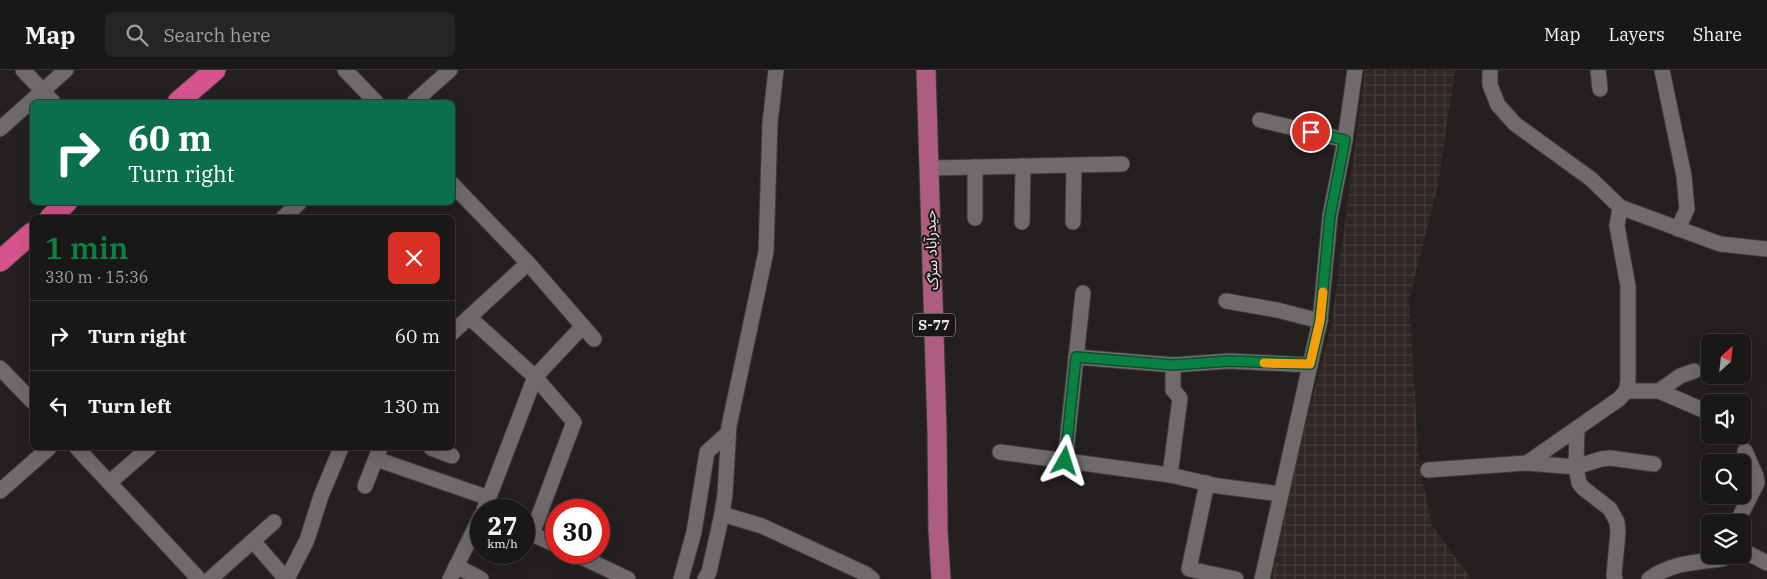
<!DOCTYPE html>
<meta charset="utf-8">
<style>
:root{--surface:#1a1817;--page:#272524;--text:#f1f3f6;--muted:#9fa0a1;--line:#383736;--accent:#0b8043}
body{margin:0;font-family:"IBM Plex Serif","Noto Sans Arabic",serif;background:var(--page);color:var(--text);height:100vh;display:flex;flex-direction:column;font-size:19px;white-space:nowrap}
*{box-sizing:border-box;margin:0}
p{font-size:16px;color:var(--muted)}
.icon{flex:none;width:28px;height:28px;fill:none;stroke:currentColor;stroke-width:2;stroke-linecap:round;stroke-linejoin:round}
.map{position:relative;flex:1;overflow:hidden}
.drawer{position:absolute;left:30px;top:145px;width:425px;height:235px;display:flex;flex-direction:column;background:var(--surface);border-radius:8px;box-shadow:0 5px 20px #0002,0 0 0 1px var(--line)}
.drawer>*{flex:none}
.hud{position:absolute;left:30px;top:30px;width:425px;height:105px;border-radius:8px;box-shadow:0 5px 20px #0002,0 0 0 1px var(--line);background:#0b6e4f;color:#fff;overflow:hidden}
.needle{width:32px;rotate:27deg}
.buttons{position:absolute;left:1701px;top:264px;display:grid;gap:10px}
.buttons a{display:grid;place-items:center;width:50px;height:50px;border-radius:8px;background:var(--surface);box-shadow:0 5px 20px #0002,0 0 0 1px var(--line);font-size:25px}
.speed{position:absolute;left:470px;top:429px;display:flex;gap:10px;font-size:25px;font-weight:700;text-align:center}
.speed>*{display:grid;place-content:center;width:65px;height:65px;border-radius:50%;background:var(--surface);box-shadow:0 5px 20px #0002,0 0 0 1px var(--line);line-height:1}
.speed small{font-size:12px;font-weight:400}
.speed .limit{border:8px solid #d22;background:#fff;color:#111}
.pin{position:absolute;display:grid;place-items:center;width:42px;height:42px;color:#fff;margin:-21px;border:2px solid #fff;border-radius:50%;box-shadow:0 1px 5px #0007}
.me{position:absolute;width:55px;margin:-28px;rotate:6deg;stroke-linejoin:round;filter:drop-shadow(0 0 4px #0008)}
.turn{display:flex;align-items:center;gap:18px;height:105px;padding:0 15px;font-size:22px}
.turn .icon{width:65px;height:65px;stroke-width:2.5}
.turn b{display:block;font-size:35px;line-height:42px}
.round{display:grid;place-items:center;flex:none;width:52px;height:52px;border-radius:8px;background:var(--page)}
.headline{display:flex;align-items:center;justify-content:space-between;height:85px;padding:0 15px}
h1{font-size:30px;font-weight:600;line-height:38px;color:var(--accent)}
ul{padding:0;list-style:none}
li{display:flex;align-items:center;gap:15px;height:70px;padding:0 15px;border-top:1px solid var(--line)}
li div{flex:1}
li b{display:block;font-size:19px}
li em{font-style:normal}
header{display:flex;align-items:center;gap:30px;box-sizing:border-box;height:70px;padding:0 25px;background:var(--surface);border-bottom:1px solid var(--line)}
header strong{font-size:24px}
nav{display:flex;gap:28px;margin-inline-start:auto;font-size:18px}
.search{width:350px;height:45px;background:var(--page);display:flex;align-items:center;gap:12px;box-sizing:border-box;padding:0 18px;border-radius:8px;color:var(--muted);font-size:19px}
.map>svg:first-child{display:block}
.industrial{fill:url(#industrial-grid)}
.lines{fill:none;stroke-linecap:round;stroke-linejoin:round}
.minor-casing{stroke:#3d3b3a;stroke-width:17}
.major-casing{stroke:#3d3b3a;stroke-width:21}
.highway-casing{stroke:#3d3b3a;stroke-width:23}
.minor{stroke:#6e6b6a;stroke-width:15}
.major{stroke:#ad5d7f;stroke-width:19}
.highway{stroke:#d7538d;stroke-width:21}
.route-casing{stroke:#07532c;stroke-width:12}
.route{stroke:#0b8043;stroke-width:9}
.slow{stroke:#f59e0b;stroke-width:9}
.labels{text-anchor:middle;dominant-baseline:central;stroke-width:4;stroke-linejoin:round;paint-order:stroke}
.shield{fill:#191716;stroke:#acaaaa;stroke-width:1}
.shield-label{font-size:14px;font-weight:bold;fill:#ebe9e9}
.street-label{font-size:15px;fill:#ebe9e9;stroke:#191716}
</style>
<header>
<strong>Map</strong>
<div class="search"><svg class="icon" aria-label="search" viewBox="0 0 24 24"><circle cx="10" cy="10" r="6"/><path d="M15 15l6 6"/></svg>Search here</div>
<nav><a>Map</a><a>Layers</a><a>Share</a></nav>
</header>
<div class="map">
<svg width="1767" height="509" viewBox="0 0 1767 509">
<defs>
<pattern id="industrial-grid" width="8" height="8" patternUnits="userSpaceOnUse" patternTransform="scale(1.25)"><rect width="8" height="8" fill="#302725"/><path d="M0 4h8M4 0v8" fill="none" stroke="#443c3a"/></pattern>
</defs>
<rect width="100%" height="100%" fill="#23201f"/>
<path class="industrial" d="M1365,0h90l-17,115 -29,114 10,165 13,61 39,54h-199l22,-110 38,-147z"/>
<g class="lines">
<defs>
<g id="minor">
<path d="M23,0l30,32"/>
<path d="M345,0l31,32"/>
<path d="M1490,0v15l8,20 17,19 76,55 29,28 100,37 47,5"/>
<path d="M1598,0l2,19"/>
<path d="M1662,0l22,106 3,33 -9,20"/>
<path d="M414,32l36,-32"/>
<path d="M1260,50l85,20"/>
<path d="M0,59l66,-59"/>
<path d="M929,98l193,-4"/>
<path d="M452,114l76,79 66,76"/>
<path d="M283,148l17,-16"/>
<path d="M975,148v-51"/>
<path d="M1022,152l1,-56"/>
<path d="M1073,152l1,-57"/>
<path d="M1226,231l51,9 43,11"/>
<path d="M469,247l66,60 39,45 -42,112"/>
<path d="M452,263l76,-70"/>
<path d="M1076,287l97,8 56,-4 81,4"/>
<path d="M0,298l32,33"/>
<path d="M1626,321h33l51,22"/>
<path d="M1659,321l21,-15 14,-5"/>
<path d="M1577,359l-1,38 3,16 4,5 27,21 7,13 1,10 -4,43 1,4"/>
<path d="M77,378l122,131"/>
<path d="M431,378l21,8"/>
<path d="M1000,382l170,23 48,11 63,8"/>
<path d="M376,389l113,39"/>
<path d="M1065,391l18,-168"/>
<path d="M1527,393l49,4 25,-8 9,-1 44,6"/>
<path d="M1428,400l99,-7 92,-64 7,-8 2,-10v-95l-11,-60 3,-19"/>
<path d="M1170,405l10,-77 -7,-8v-25"/>
<path d="M110,412l39,-34"/>
<path d="M1207,413l-18,86 47,10"/>
<path d="M365,416l15,-38"/>
<path d="M0,421l49,-43"/>
<path d="M484,440l51,-133 48,-51"/>
<path d="M722,444l40,12 104,48 6,5"/>
<path d="M1737,452l20,-39 -1,-7 -11,-25"/>
<path d="M525,461l31,14"/>
<path d="M253,471l33,38"/>
<path d="M1742,480l25,13"/>
<path d="M571,482l57,27"/>
<path d="M456,496l25,13"/>
<path d="M210,509l64,-57"/>
<path d="M287,509l20,-39 14,-44 20,-48"/>
<path d="M450,509l31,-63"/>
<path d="M681,509l13,-47 13,-80 21,-19"/>
<path d="M705,509l4,-7 13,-58 3,-20 4,-68 37,-174 4,-129 6,-53"/>
<path d="M1262,509l58,-258 10,-105 15,-76 10,-70"/>
<path d="M1649,509c22,-16 47,-17 73,-20l7,-4"/>
</g>
<path id="major" d="M926,0l11,361 1,99 3,49"/>
<g id="highway">
<path d="M178,32l37,-32"/>
<path d="M50,148l17,-16"/>
<path d="M0,191l32,-28"/>
</g>
</defs>
<use href="#minor" class="minor-casing"/>
<use href="#major" class="major-casing"/>
<use href="#highway" class="highway-casing"/>
<use href="#minor" class="minor"/>
<use href="#major" class="major"/>
<use href="#highway" class="highway"/>
</g>
<g class="lines">
<defs>
<path id="route" d="M1065,391l11,-104 97,8 56,-4 81,3 10,-43 10,-105 15,-76 -34,-8"/>
</defs>
<use href="#route" class="route-casing"/>
<use href="#route" class="route"/>
<path class="slow" d="M1264,293l46,1 10,-43 3,-29"/>
</g>
<g class="labels">
<rect class="shield" x="913" y="243.5" width="42" height="23" rx="4"/>
<g class="shield-label">
<text x="934" y="255">S-77</text>
</g>
<g class="street-label">
<text transform="translate(931 180) rotate(-92)">حیدرآباد سڑک</text>
</g>
</g>
</svg>
<div class="buttons">
<a><svg class="needle" viewBox="-14 -14 28 28"><path d="M0-13l5 13h-10z" fill="#e53935"/><path d="M0 13l5-13h-10z" fill="#9fa0a1"/></svg></a>
<a><svg class="icon" aria-label="sound" viewBox="0 0 24 24"><path d="M4 9h4l5-4v14l-5-4H4zM17 9q2 3 0 6"/></svg></a>
<a><svg class="icon" aria-label="search" viewBox="0 0 24 24"><circle cx="10" cy="10" r="6"/><path d="M15 15l6 6"/></svg></a>
<a><svg class="icon" aria-label="layers" viewBox="0 0 24 24"><path d="M12 4l9 5-9 5-9-5zM3 14l9 5 9-5"/></svg></a>
</div>
<div class="speed"><div>27<small>km/h</small></div><div class="limit">30</div></div>
<div class="pin" style="left:1311px;top:62px;background:#d93025"><svg class="icon" aria-label="arrive" viewBox="0 0 24 24"><path d="M6 21V4h12l-3 4 3 4H6"/></svg></div>
<svg class="me" style="left:1065px;top:391px" viewBox="-20 -20 40 40"><path d="M0-17L14 15 0 8-14 15z" fill="#0b8043" stroke="#fff" stroke-width="4"/></svg>
<div class="hud">
<div class="turn"><svg class="icon" aria-label="right" viewBox="0 0 24 24"><path d="M7 20v-9h11M14 6l5 5-5 5"/></svg><div><b>60 m</b>Turn right</div></div>
</div>
<section class="drawer">
<div class="headline"><div><h1>1 min</h1><p>330 m · 15:36</p></div><a class="round" style="background:#d93025;color:#fff"><svg class="icon" aria-label="close" viewBox="0 0 24 24"><path d="M6 6l12 12M18 6L6 18"/></svg></a></div>
<ul>
<li><svg class="icon" aria-label="right" viewBox="0 0 24 24"><path d="M7 20v-9h11M14 6l5 5-5 5"/></svg><div><b>Turn right</b></div><em>60 m</em></li>
<li><svg class="icon" aria-label="left" viewBox="0 0 24 24"><path d="M17 20v-9H6M10 6l-5 5 5 5"/></svg><div><b>Turn left</b></div><em>130 m</em></li>
</ul>
</section>
</div>
